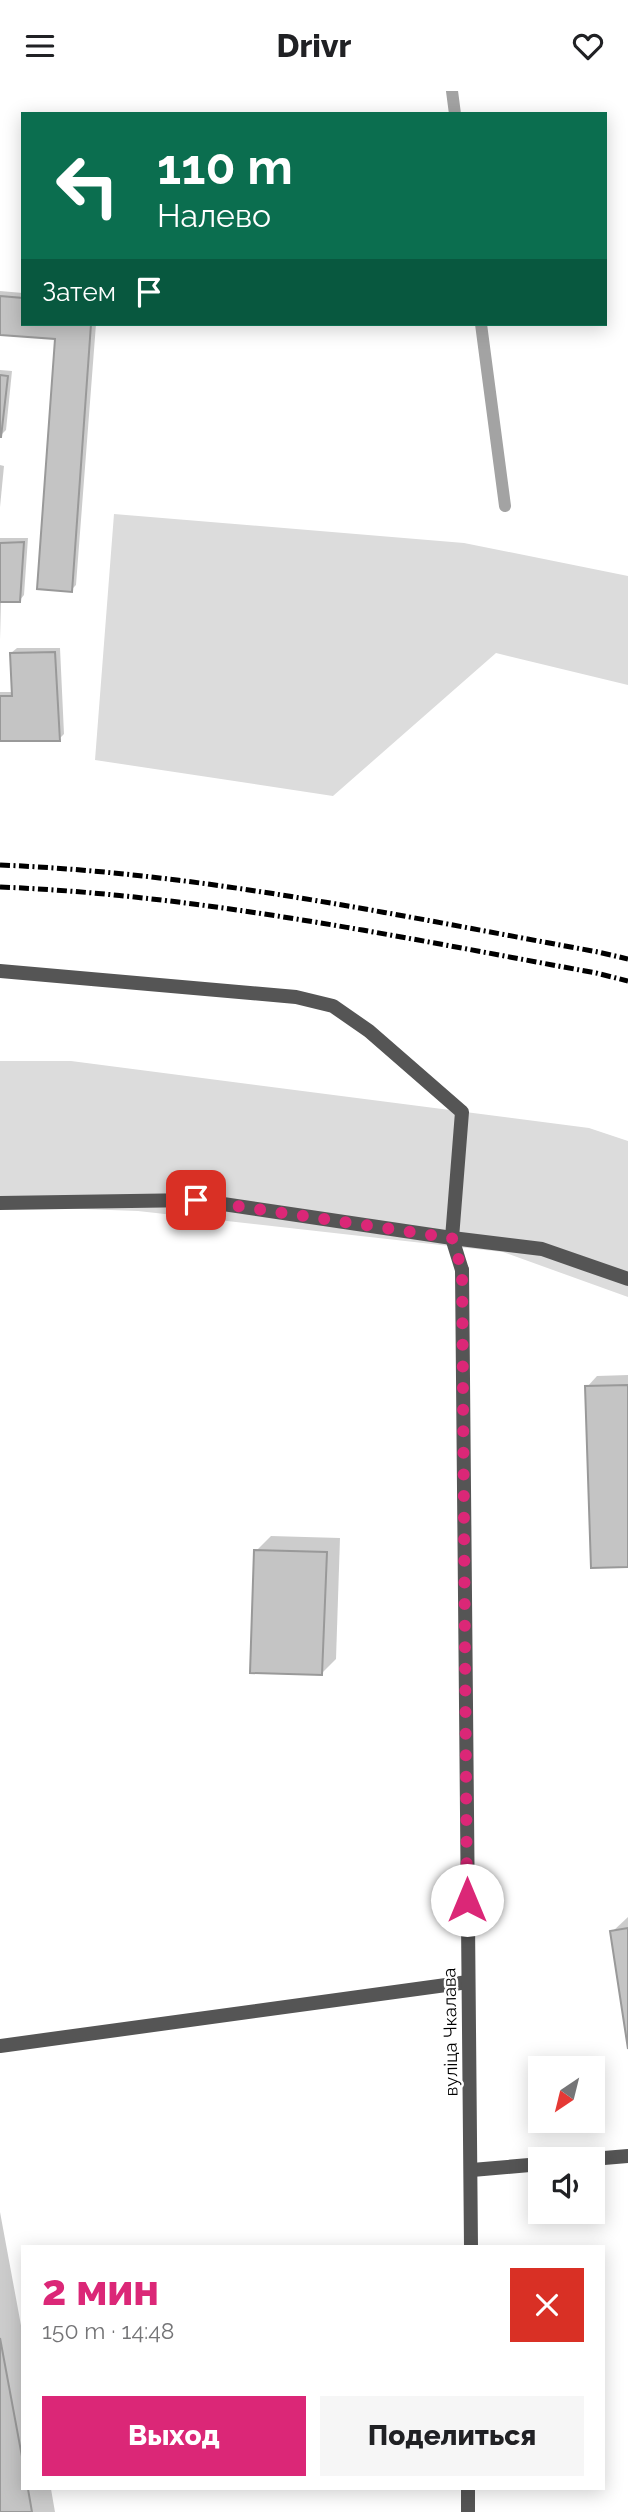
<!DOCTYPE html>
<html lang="ru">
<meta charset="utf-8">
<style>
:root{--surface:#fff;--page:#f6f6f6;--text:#202124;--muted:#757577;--accent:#db2777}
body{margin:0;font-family:Raleway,sans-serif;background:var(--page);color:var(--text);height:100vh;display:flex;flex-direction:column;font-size:26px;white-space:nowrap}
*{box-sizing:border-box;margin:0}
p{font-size:23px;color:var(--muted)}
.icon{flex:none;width:38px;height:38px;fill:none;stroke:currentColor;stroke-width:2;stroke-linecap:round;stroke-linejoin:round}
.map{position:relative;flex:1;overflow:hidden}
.side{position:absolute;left:21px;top:2154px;width:584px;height:245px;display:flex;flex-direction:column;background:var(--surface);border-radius:0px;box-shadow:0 4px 18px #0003}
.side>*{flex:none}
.guide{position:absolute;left:21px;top:21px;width:586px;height:214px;border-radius:0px;box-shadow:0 4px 18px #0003;background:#0b6e4f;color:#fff;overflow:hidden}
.needle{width:46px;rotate:215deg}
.controls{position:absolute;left:528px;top:1965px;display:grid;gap:14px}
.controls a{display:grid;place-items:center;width:77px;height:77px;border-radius:0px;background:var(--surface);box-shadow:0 4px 18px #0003;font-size:35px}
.pin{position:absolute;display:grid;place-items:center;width:60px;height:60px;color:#fff;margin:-30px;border-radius:14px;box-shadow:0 4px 10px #0006}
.me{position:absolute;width:77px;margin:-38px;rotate:0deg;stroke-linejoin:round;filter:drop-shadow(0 0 5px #0008)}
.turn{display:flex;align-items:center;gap:24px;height:147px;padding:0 21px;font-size:32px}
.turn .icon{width:91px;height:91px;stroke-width:2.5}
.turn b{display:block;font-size:49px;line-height:60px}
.then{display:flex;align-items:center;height:66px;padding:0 21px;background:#0003;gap:14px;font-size:26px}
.round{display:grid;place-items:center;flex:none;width:74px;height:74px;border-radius:0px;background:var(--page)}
.overview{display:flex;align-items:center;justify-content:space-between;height:119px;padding:0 21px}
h1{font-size:42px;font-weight:800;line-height:52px;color:var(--accent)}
.primary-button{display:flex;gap:14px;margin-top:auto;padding:14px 21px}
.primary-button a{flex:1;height:80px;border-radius:0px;background:var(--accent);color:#fff;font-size:28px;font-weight:800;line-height:80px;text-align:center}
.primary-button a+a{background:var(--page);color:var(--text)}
header{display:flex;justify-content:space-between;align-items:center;height:91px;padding:0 21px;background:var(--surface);font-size:32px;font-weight:800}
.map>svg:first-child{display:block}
.green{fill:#dcdcdc}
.shadow{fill:#0003}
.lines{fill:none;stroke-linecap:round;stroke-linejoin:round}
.stream{stroke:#a3a3a3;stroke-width:12}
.building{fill:#c4c4c4;stroke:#999;stroke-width:2}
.lane{stroke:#555;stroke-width:14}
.street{stroke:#555;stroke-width:14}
.rail{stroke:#000;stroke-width:5;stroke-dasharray:10 3.5 2 3.5;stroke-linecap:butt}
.route{stroke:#db2777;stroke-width:12;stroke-dasharray:0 21.6}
.labels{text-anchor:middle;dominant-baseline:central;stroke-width:5;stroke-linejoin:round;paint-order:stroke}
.street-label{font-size:18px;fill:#000;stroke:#fff}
</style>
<header><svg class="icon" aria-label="menu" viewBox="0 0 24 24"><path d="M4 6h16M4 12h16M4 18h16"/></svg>Drivr<svg class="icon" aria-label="heart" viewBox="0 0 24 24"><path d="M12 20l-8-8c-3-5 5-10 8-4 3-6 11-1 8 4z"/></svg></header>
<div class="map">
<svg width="628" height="2421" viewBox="0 0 628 2421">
<rect width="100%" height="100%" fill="#fff"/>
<g class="green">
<path d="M114,423l350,29 164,33v109l-132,-32 -163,143 -238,-36z"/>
<path d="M0,970h71l518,67 39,13v156l-125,-45 -365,-41 -138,-5z"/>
</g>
<g class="shadow">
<path d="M0,200l23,2v31h73l-20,261 -5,5 -14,-252 -57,-5z"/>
<path d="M0,279l12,1 -6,59 -5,5z"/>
<path d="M0,374l4,1 -4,41z"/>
<path d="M0,447h28l-4,57 -5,6h-18l-1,39z"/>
<path d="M17,557h43l4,86 -5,5h-59v-47h13l-2,-39z"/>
<path d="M628,1284v190l-41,-178 10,-11z"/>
<path d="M271,1445l69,2 -4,121 -14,14 -66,-122z"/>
<path d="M628,1826v121l-16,-106z"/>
<path d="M0,2121l23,124v153h28l4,23h-55z"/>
</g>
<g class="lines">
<g class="stream">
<path d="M452,0l3,23"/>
<path d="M481,233l24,182"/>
</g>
</g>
<g class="building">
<path d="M0,205l23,2v26h68l-19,268 -35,-3 18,-250 -55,-4z"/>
<path d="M0,284l8,1 -7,61h-1z"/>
<path d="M24,451l-4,60h-20v-59z"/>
<path d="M55,561l5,89h-60v-45h12l-2,-43z"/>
<path d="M628,1294v182l-37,1 -6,-182z"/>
<path d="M254,1459l73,2 -5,123 -72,-2z"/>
<path d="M628,1837v121l-18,-118z"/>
<path d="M0,2247l23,124v27h5l4,23h-32z"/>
</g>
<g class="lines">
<g class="lane">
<path d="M0,880l296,26 37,9 36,25 93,81 -10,126 10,32"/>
<path d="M0,1112l196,-3 256,38 90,11 86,30"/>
<path d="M0,1955l468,-64"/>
<path d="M592,2068l36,-3"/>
<path d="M472,2079l69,-6"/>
</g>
<g class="street">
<path d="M462,1179l9,977"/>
<path d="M468,2421v-23"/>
</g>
<g class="rail">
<path d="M0,774c202,8 400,51 598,87l30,7"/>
<path d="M0,796c201,8 399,50 596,86l32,8"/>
</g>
</g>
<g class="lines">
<path class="route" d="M196,1109l256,38 10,32 5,630"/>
</g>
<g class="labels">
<g class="street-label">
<text transform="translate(450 1941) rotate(-91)">вуліца Чкалава</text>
</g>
</g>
</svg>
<div class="controls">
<a><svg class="needle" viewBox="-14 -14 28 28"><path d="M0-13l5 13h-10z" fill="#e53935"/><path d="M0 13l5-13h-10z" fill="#757577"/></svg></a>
<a><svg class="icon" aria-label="sound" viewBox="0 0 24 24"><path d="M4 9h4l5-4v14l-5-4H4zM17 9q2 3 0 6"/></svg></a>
</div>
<div class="pin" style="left:196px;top:1109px;background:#d93025"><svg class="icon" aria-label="arrive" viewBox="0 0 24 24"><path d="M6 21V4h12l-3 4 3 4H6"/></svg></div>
<svg class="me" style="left:467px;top:1809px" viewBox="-20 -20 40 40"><circle r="19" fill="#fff"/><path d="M0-13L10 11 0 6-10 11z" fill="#db2777"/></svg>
<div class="guide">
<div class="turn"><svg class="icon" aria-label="left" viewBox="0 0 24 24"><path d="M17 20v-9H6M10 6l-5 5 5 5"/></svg><div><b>110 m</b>Налево</div></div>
<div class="then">Затем<svg class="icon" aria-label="arrive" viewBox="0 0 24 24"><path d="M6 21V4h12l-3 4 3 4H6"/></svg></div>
</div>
<section class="side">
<div class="overview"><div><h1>2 мин</h1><p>150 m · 14:48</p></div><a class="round" style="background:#d93025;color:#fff"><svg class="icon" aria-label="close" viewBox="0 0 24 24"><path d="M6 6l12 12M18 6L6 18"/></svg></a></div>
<div class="primary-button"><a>Выход</a><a>Поделиться</a></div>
</section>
</div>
